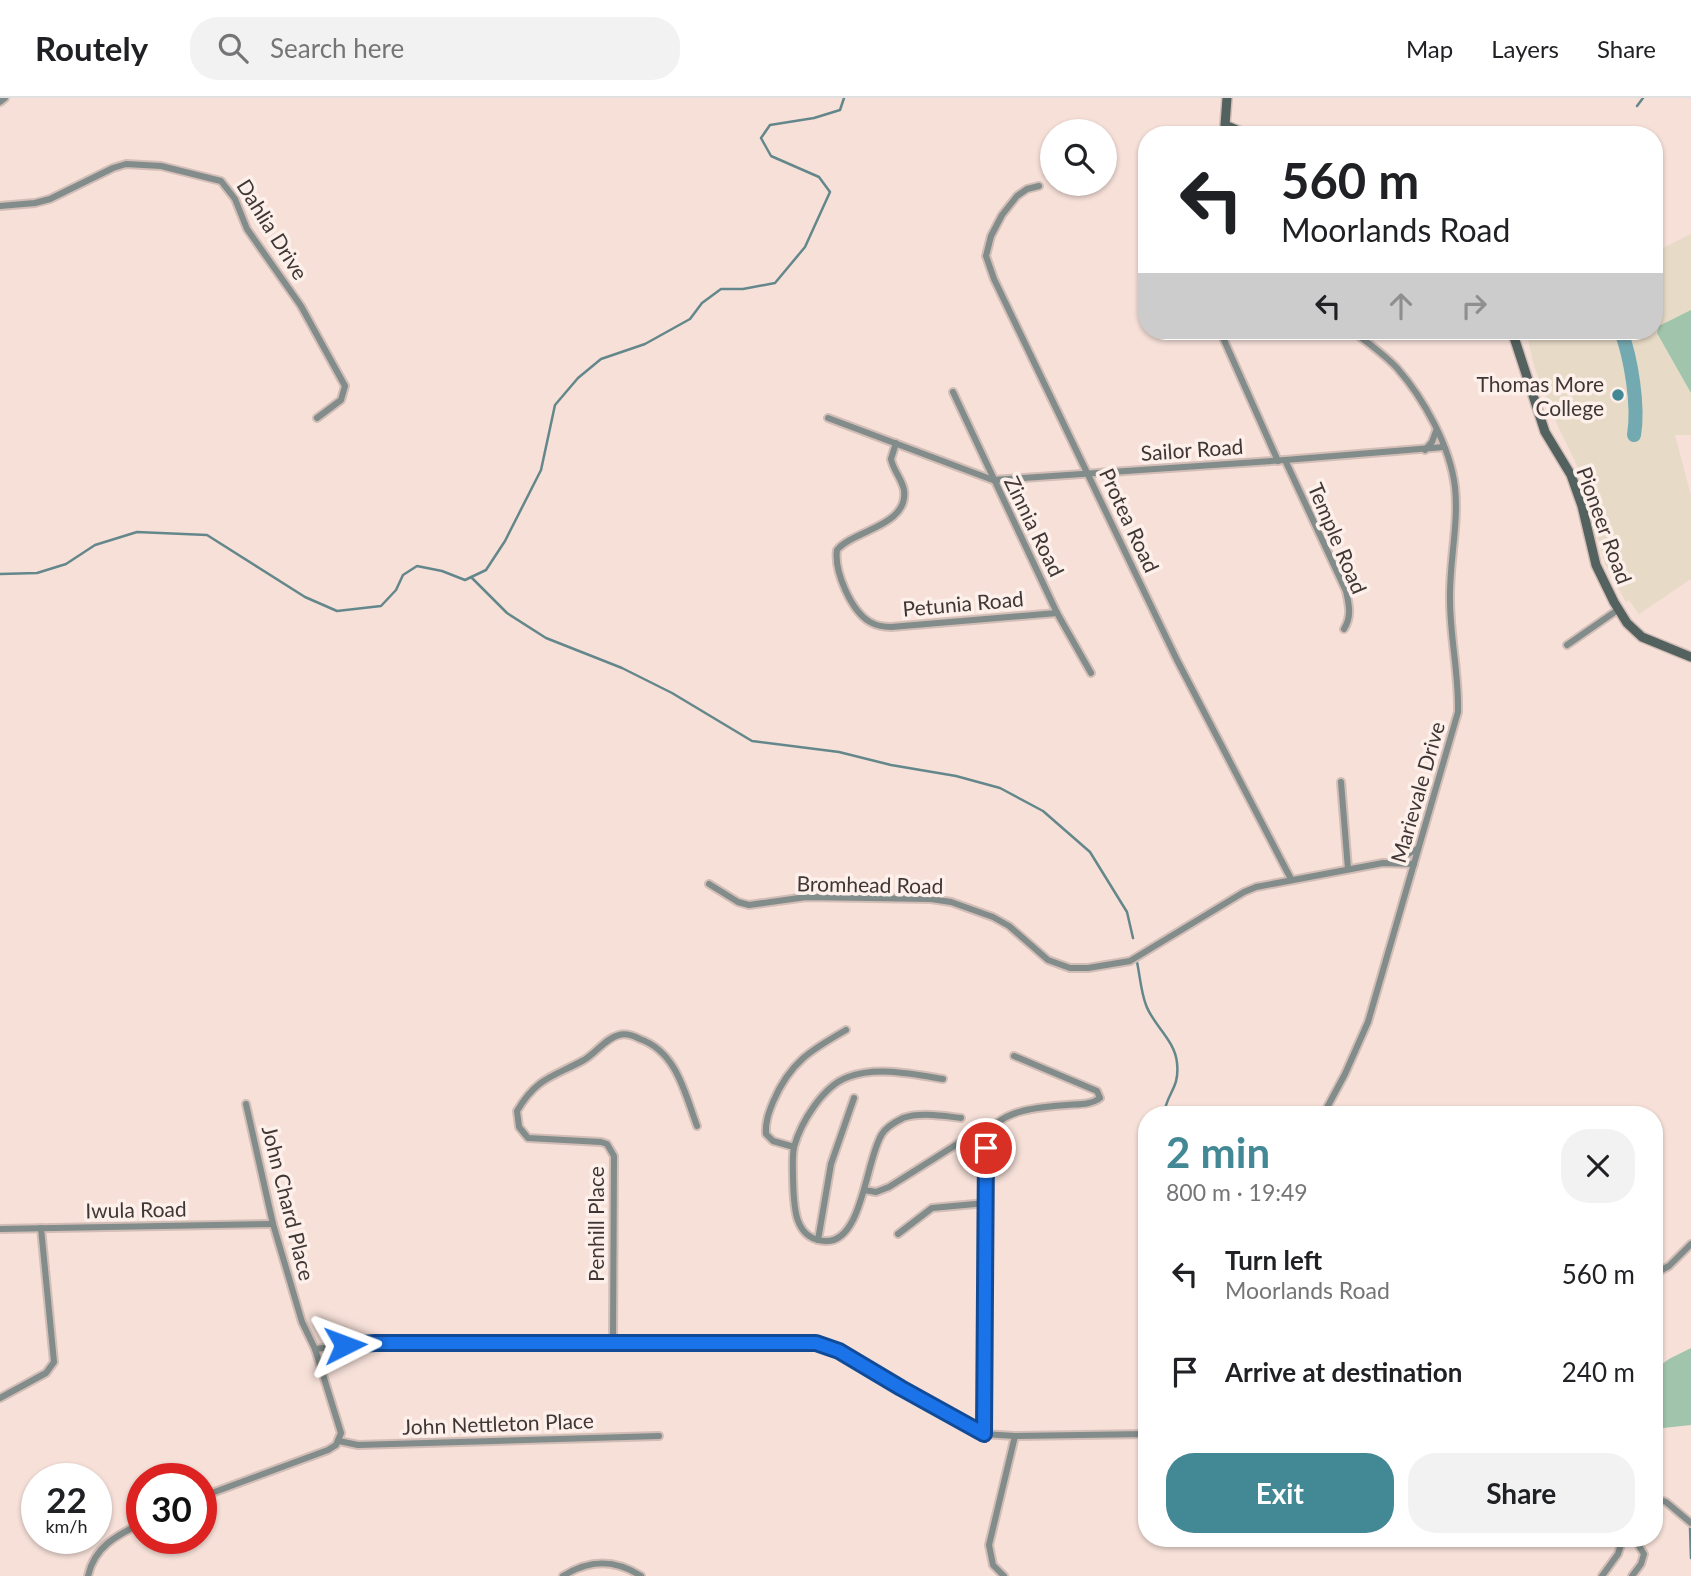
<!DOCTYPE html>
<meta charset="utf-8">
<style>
:root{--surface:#fff;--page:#f2f2f2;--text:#202124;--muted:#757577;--line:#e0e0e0;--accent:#438895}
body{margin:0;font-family:Lato,sans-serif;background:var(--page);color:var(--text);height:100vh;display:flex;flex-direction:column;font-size:26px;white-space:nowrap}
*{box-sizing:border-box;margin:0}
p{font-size:23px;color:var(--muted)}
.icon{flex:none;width:38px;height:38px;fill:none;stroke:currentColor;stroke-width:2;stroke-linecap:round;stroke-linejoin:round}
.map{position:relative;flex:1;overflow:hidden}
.details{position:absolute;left:1138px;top:1008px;width:525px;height:441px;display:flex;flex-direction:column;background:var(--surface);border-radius:28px;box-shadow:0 2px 5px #0004}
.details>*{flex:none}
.banner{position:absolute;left:1138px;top:28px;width:525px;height:214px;border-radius:28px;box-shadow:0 2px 5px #0004;background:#fff;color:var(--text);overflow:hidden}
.buttons{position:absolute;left:1040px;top:21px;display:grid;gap:14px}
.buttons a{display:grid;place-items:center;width:77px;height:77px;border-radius:50%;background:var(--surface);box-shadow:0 2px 5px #0004;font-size:35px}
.speed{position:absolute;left:21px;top:1365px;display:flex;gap:14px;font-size:35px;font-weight:700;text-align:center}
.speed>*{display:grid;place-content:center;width:91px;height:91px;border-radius:50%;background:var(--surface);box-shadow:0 2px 5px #0004;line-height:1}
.speed small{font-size:18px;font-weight:400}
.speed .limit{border:10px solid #d22;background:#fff;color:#111}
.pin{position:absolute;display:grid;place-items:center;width:60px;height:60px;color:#fff;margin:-30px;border:4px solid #fff;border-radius:50%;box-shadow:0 2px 7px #0007}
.me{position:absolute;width:77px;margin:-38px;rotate:87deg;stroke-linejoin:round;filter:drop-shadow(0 0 5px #0008)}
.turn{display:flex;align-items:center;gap:24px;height:147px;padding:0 28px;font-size:32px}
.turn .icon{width:91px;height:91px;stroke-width:2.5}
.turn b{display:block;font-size:49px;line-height:60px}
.lanes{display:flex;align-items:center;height:66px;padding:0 28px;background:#0003;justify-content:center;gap:35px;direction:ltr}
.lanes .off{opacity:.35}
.round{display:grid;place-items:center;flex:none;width:74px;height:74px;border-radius:28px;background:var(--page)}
.summary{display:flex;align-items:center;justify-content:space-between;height:119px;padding:0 28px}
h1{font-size:42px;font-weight:700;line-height:52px;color:var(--accent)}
.button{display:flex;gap:14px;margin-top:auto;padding:14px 28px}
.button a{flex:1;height:80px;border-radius:28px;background:var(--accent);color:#fff;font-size:28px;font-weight:700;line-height:80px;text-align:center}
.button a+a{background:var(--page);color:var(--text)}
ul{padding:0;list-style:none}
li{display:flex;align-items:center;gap:21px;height:98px;padding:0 28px}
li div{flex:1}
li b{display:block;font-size:26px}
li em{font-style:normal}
header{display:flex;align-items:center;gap:42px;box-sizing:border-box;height:98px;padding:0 35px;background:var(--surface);border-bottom:2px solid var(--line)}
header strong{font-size:33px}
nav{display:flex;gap:38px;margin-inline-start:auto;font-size:24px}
.search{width:490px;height:63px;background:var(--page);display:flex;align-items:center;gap:18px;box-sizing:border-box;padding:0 24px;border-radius:28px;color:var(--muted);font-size:26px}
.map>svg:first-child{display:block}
.education{fill:#e7dac6}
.green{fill:#a1c5ac}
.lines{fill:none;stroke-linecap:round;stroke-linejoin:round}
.stream{stroke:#64878b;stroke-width:2.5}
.river{stroke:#73a9b0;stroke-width:14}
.street-casing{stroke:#d2beb7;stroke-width:10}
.secondary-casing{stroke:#d2beb7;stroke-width:12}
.street{stroke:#828c8a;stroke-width:6}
.secondary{stroke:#54625f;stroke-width:9}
.route-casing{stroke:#114b97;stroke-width:18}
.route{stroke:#1a73e8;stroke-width:12}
.poi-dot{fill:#438895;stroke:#fdf0eb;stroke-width:2.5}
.labels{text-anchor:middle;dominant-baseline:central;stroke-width:7;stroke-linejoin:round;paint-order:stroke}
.street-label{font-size:21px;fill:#403734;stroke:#fdf0eb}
.poi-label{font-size:21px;fill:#403734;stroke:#fdf0eb;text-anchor:end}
</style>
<header>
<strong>Routely</strong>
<div class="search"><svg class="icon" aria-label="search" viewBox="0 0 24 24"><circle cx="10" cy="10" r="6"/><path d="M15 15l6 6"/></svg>Search here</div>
<nav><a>Map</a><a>Layers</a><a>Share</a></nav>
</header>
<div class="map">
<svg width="1691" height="1478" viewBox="0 0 1691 1478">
<rect width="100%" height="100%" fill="#f6e0d8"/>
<path class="education" d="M1691,136v201h-16l16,61v83l-52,35 -10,-14 -3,2 -21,-38 -23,-88 -25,-52 -23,-58 -8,-35h128v-82l11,-2z"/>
<g class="green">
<path d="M1691,212v83l-34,-60 2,-7z"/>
<path d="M1691,1250v77l-37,4v-59l15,-11z"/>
</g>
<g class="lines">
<g class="stream">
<path d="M1637,8l6,-8"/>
<path d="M0,476l37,-1 29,-9 29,-19 42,-13 70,3 98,62 32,14 44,-5 15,-16 7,-15 14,-9 25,5 23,9 21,-10 19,-29 36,-71 14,-65 23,-27 23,-19 44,-15 45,-25 12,-16 19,-14h22l32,-6 30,-36 25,-55 -11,-15 -48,-21 -10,-18 9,-13 44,-7 26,-8 4,-12"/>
<path d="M471,479l36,36 39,25 76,30 50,25 80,48 87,11 52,13 65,11 44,12 43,23 47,41 37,60 6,26"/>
<path d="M1137,864c3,14 4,30 9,43 7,20 29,35 31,58 3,26 -11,30 -13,52"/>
<path d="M1690,1430l1,30"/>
</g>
<path class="river" d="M1621,233c10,27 18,75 13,104"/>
<defs>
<g id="street">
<path d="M0,4l5,-4"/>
<path d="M1039,88l-12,3 -10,7 -15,19 -11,21 -5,20 8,23 183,381 114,219"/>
<path d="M0,108l35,-3 15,-4 63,-31 13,-4 35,2 60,15 14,18 12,30 54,77 44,80 -4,14 -24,18"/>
<path d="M1220,233l58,130"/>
<path d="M953,294l104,221 34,60"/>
<path d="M828,320l165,62 292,-20 159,-13"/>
<path d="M896,345l-5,16c2,11 11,20 13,31 5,36 -51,40 -67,60 -3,21 14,61 33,72 7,4 13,5 21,5l166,-14"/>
<path d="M1425,352l7,-8 4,-11"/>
<path d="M1285,362l61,131c3,14 6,25 -2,38"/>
<path d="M1567,547l52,-36"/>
<path d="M1341,684l7,87"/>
<path d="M1396,763l21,-12"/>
<path d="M709,786l29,18 11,3 57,-8 125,2 20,3 42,15 16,9 39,34 22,8h18l42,-7 114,-69 12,-5 127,-24 31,1"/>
<path d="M943,981c-30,-5 -66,-13 -95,-2 -25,9 -47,45 -54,70 -2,10 -1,21 -1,31 1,24 -1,62 33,63 37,1 40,-83 56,-107 4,-7 13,-12 21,-16 17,-6 40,-2 58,0"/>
<path d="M1323,1017l22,-41 23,-52 90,-310c1,-38 -8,-75 -8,-112 -1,-38 9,-75 5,-113 -5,-41 -31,-88 -58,-119 -13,-14 -30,-26 -45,-37"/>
<path d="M794,1049l-21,-6 -7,-7c-1,-12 3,-22 7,-32 17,-40 38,-52 73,-72"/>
<path d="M864,1092l12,2 13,-5 73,-46h12l12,7"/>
<path d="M0,1131l273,-5"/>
<path d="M898,1136l34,-26 54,-5"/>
<path d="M818,1142l13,-76 23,-66"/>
<path d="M1654,1176l15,-8 22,-22"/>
<path d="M613,1244l1,-186 -7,-12 -6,-2 -73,-4 -9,-11 -2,-16c20,-34 36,-34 67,-51 12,-7 22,-22 35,-25 7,-2 15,1 21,4 37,13 45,55 57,87"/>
<path d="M315,1251l60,-6h441l23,8 145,83 31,2 131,-2"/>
<path d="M0,1300l46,-25 8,-11 -13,-134"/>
<path d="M984,1336l3,-297c11,-28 54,-30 80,-32 11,-1 24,0 33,-7l-3,-7 -83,-35"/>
<path d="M339,1343l19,4 301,-9"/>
<path d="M201,1399l127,-47 8,-5 5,-12 -26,-84 -13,-27 -29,-98 -27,-120"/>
<path d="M1654,1400l12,4 25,21"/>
<path d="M88,1478c6,-29 29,-41 54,-53"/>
<path d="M563,1478c27,-17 52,-17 78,0"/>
<path d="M1004,1478l-11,-11 -4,-20 26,-109"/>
<path d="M1602,1478l16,-22 5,-16"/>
<path d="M1632,1478l9,-12 3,-10 -10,-16"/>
</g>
<g id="secondary">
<path d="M1227,0l-2,27 23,10"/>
<path d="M1512,233l33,101 26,43 11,31 14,59 18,37 13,21 15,14 49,20"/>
</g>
</defs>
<use href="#street" class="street-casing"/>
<use href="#secondary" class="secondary-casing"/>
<use href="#street" class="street"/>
<use href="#secondary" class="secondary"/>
</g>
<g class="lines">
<defs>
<path id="route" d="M345,1247l30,-2h441l23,8 62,37 83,46 2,-286"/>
</defs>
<use href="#route" class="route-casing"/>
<use href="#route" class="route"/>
</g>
<circle class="poi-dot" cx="1618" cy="297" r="7"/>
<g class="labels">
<g class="street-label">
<text transform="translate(273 131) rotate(58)">Dahlia Drive</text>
<text transform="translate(1192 351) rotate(-4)">Sailor Road</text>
<text transform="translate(1130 422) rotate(65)">Protea Road</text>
<text transform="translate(1605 427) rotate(70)">Pioneer Road</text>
<text transform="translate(1035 428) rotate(64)">Zinnia Road</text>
<text transform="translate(1338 440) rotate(67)">Temple Road</text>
<text transform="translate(963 505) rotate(-5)">Petunia Road</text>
<text transform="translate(1417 694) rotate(-74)">Marievale Drive</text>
<text transform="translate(870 786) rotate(1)">Bromhead Road</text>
<text transform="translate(289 1105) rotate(76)">John Chard Place</text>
<text transform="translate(136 1111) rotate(-1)">Iwula Road</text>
<text transform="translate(595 1126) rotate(-90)">Penhill Place</text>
<text transform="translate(498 1325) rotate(-2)">John Nettleton Place</text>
</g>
<g class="poi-label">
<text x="1604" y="285">Thomas More<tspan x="1604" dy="24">College</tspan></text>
</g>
</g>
</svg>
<div class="buttons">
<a><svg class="icon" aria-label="search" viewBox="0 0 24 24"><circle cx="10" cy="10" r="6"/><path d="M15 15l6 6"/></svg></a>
</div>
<div class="speed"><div>22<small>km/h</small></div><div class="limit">30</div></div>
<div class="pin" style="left:986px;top:1050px;background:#d93025"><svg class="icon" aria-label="arrive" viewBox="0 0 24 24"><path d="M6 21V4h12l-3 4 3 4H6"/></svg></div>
<svg class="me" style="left:345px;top:1247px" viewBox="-20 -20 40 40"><path d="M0-17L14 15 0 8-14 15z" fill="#1a73e8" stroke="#fff" stroke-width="4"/></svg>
<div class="banner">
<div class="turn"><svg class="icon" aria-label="left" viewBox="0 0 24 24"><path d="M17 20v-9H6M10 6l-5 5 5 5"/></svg><div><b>560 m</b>Moorlands Road</div></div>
<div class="lanes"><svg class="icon" aria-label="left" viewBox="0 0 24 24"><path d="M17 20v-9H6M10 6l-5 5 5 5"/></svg><svg class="icon off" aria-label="ahead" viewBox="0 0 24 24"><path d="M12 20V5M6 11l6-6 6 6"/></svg><svg class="icon off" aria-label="right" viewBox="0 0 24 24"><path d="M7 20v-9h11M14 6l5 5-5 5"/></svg></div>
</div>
<section class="details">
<div class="summary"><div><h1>2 min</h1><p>800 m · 19:49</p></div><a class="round"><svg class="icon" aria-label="close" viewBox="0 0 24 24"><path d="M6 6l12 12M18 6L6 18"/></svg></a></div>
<ul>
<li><svg class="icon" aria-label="left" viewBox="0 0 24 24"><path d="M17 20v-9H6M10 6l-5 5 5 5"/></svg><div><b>Turn left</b><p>Moorlands Road</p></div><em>560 m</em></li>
<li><svg class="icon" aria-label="arrive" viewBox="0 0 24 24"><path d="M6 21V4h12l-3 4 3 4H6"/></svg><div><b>Arrive at destination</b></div><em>240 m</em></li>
</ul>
<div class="button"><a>Exit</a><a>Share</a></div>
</section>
</div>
